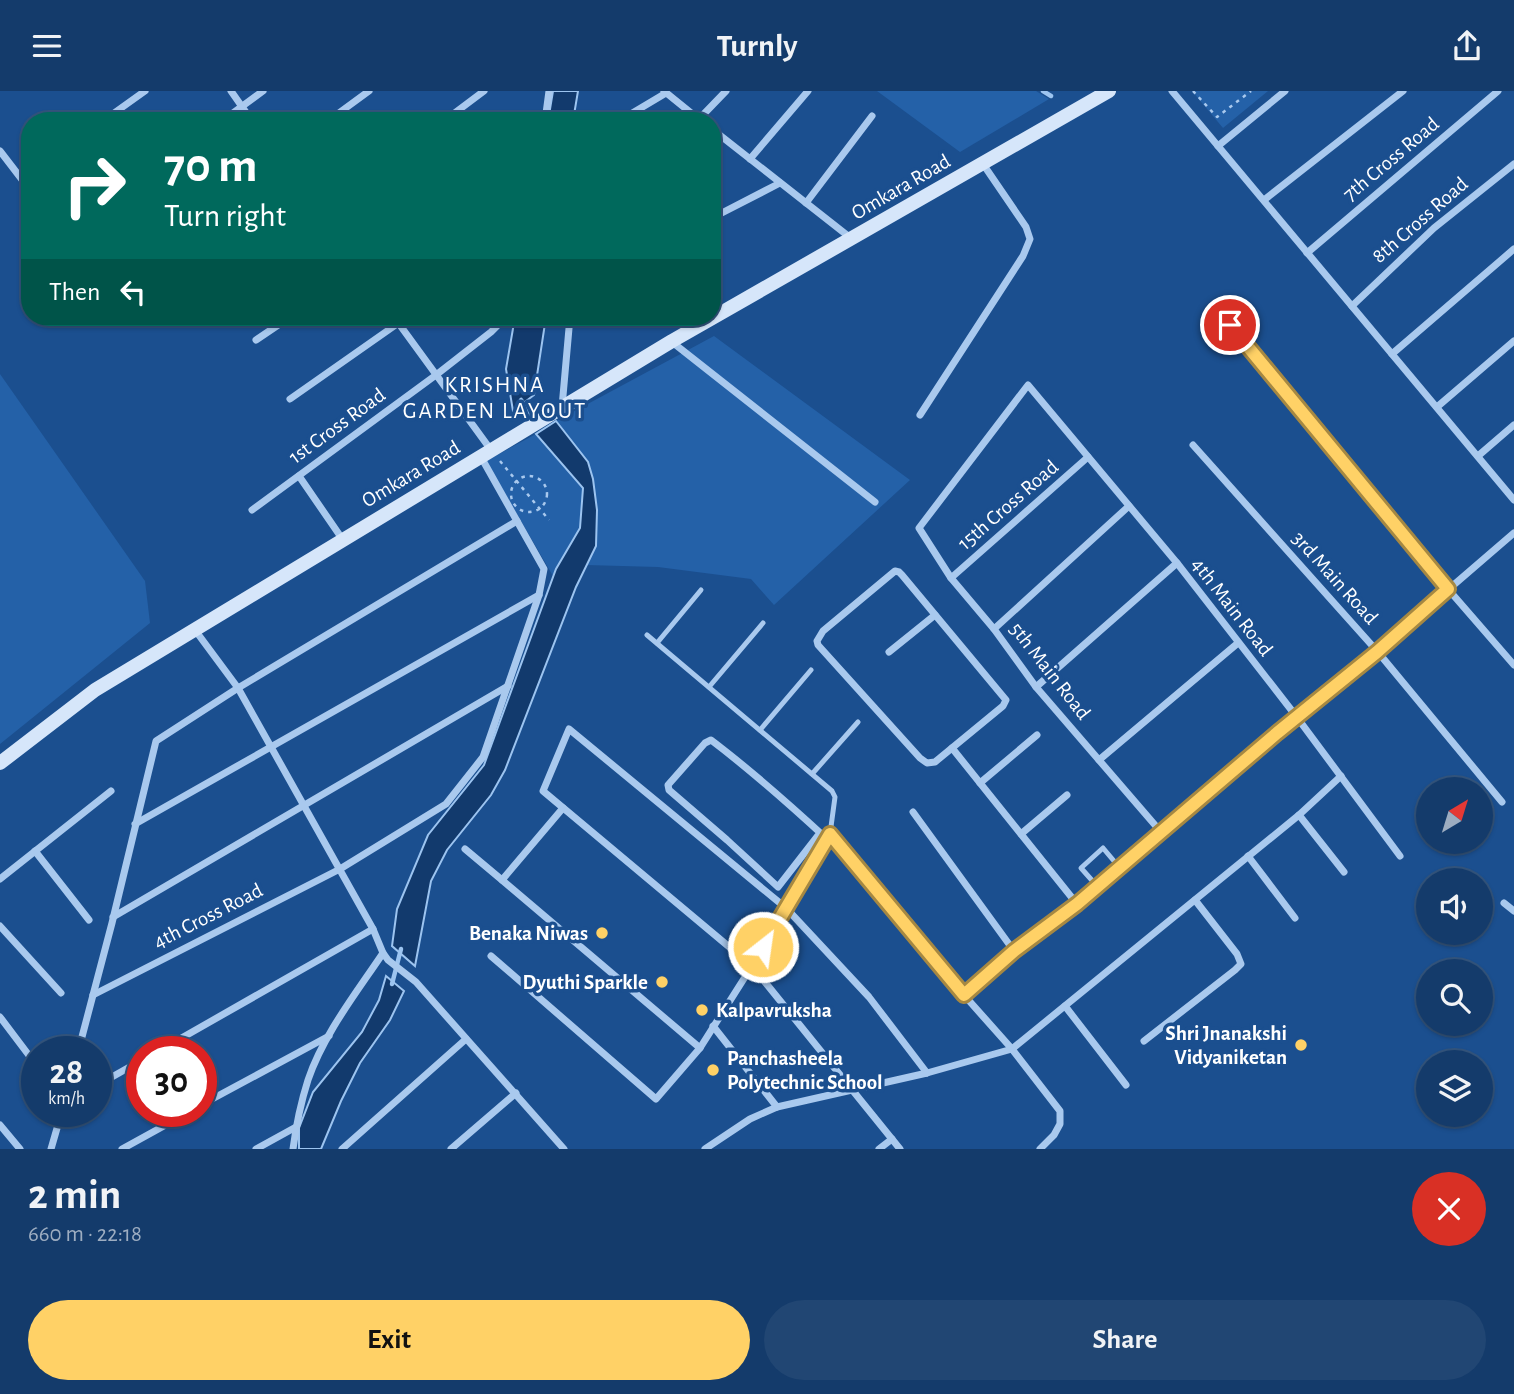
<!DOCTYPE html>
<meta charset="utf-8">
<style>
:root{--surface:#143b6b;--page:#214673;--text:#f1f3f6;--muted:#9dadc1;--line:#33557e;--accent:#ffd166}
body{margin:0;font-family:"Alegreya Sans",sans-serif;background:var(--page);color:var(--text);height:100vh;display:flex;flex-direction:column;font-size:26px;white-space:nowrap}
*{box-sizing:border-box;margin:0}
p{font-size:23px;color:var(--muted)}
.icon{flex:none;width:38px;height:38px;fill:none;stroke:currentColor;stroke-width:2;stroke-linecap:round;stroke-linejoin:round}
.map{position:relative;height:1058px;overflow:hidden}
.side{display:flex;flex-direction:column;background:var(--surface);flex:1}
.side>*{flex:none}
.hud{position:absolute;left:21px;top:21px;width:700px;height:214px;border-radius:28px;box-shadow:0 2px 5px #0004,0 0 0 2px var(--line);background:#00695c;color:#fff;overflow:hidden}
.needle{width:46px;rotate:38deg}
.tools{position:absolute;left:1416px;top:686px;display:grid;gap:14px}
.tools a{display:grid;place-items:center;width:77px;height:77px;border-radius:50%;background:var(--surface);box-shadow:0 2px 5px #0004,0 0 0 2px var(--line);font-size:35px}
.speed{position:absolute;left:21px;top:945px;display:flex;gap:14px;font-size:35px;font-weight:700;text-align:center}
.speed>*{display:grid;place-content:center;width:91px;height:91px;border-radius:50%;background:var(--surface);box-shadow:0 2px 5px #0004,0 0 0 2px var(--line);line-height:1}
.speed small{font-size:18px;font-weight:400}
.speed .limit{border:10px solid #d22;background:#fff;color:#111}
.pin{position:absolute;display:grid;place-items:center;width:60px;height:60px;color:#fff;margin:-30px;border:4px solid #fff;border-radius:50%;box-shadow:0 2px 7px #0007}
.me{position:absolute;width:77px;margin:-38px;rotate:30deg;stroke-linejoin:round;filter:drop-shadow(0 0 5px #0008)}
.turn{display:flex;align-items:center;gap:24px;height:147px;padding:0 28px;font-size:32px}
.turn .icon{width:91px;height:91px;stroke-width:2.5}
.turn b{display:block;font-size:49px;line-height:60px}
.then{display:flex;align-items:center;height:66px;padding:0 28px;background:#0003;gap:14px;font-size:26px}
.round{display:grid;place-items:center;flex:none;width:74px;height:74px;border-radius:37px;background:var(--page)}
.head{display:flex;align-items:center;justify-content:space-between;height:119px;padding:0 28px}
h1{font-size:42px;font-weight:600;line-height:52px}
.action{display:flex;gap:14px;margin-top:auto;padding:14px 28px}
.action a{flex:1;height:80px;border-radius:42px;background:var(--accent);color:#111;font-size:28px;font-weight:600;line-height:80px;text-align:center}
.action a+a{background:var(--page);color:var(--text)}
header{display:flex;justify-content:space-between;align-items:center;height:91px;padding:0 28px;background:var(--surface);font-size:32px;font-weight:600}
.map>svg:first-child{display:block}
.green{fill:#2461a8}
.water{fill:#123a6d;stroke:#9cc4f0;stroke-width:2}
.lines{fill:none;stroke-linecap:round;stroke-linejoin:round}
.stream{stroke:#9cc4f0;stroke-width:4.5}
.path{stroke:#a9c9ee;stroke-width:2.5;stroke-dasharray:3.5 5;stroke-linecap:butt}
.lane{stroke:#a9c9ee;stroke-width:5}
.street{stroke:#a9c9ee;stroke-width:7}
.secondary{stroke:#d6e6fa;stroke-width:14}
.route-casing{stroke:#a68842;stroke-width:18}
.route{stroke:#ffd166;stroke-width:12}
.poi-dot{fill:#ffd166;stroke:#1b4f8f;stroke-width:2.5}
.labels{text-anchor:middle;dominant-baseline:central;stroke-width:7;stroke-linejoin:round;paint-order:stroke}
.street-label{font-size:21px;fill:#fff;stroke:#1b4f8f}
.poi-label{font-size:21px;font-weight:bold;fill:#fff;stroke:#1b4f8f;text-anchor:end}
.neighbourhood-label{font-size:23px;letter-spacing:2px;fill:#fff;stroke:#1b4f8f}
</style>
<header><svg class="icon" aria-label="menu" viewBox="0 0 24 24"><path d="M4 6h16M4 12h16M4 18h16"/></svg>Turnly<svg class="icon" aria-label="share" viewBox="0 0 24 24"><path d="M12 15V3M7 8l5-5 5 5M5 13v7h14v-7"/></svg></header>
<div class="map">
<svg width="1514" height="1058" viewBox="0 0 1514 1058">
<rect width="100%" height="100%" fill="#1b4f8f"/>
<g class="green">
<path d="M877,0h159l13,8 -89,53z"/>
<path d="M1192,0h76l-45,37z"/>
<path d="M714,245l196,144 -136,125 -23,-26 -93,-12 -72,-2 10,-19 1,-36 -9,-48 -32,-41z"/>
<path d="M0,283l145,207 5,42 -150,121z"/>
<path d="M536,343l47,55 -3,39 -27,48 -67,-115z"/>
</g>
<g class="water">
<path d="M553,0h25l-5,30h-25z"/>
<path d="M515,226h31l-12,78 -21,16 -7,-42z"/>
<path d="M556,330l32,41 5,17 4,31 -1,36 -20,41 -71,183 -14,25 -44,55 -16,31 -16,85 -23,-20 5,-37 31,-74 56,-70 72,-196 24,-41 3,-40 -47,-54z"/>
<path d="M386,885l18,15 -14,29 -30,43 -19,38 -20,48h-22v-21l14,-36 49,-60 17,-32z"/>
</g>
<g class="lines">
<g class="stream">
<path d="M1043,0l8,5"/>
<path d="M521,309l15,21"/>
<path d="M392,893l9,-35"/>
</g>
<g class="path">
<path d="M1193,0l24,26 34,-26"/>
<path d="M500,370l49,59"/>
<circle cx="529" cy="403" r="18"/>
</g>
<g class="lane">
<path d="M647,544l185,156 3,6 -5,37"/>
<path d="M657,552l44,-53"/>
<path d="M709,596l54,-64"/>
<path d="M760,639l51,-60"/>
<path d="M812,683l46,-52"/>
<path d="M1097,795l-16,-18 22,-20 16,19"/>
</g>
<g class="street">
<path d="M231,0l21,30"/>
<path d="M664,0l37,30"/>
<path d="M1172,0l342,409"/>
<path d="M699,28l27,-28"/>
<path d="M103,30l42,-30"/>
<path d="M222,30l41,-30"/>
<path d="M328,30l41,-30"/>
<path d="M444,30l40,-30"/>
<path d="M545,30l4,-30"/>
<path d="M586,30l1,-5"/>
<path d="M619,30l47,-28"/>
<path d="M712,38l140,110"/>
<path d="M1218,55l67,-55"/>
<path d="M0,60l30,39"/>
<path d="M750,68l58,-68"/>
<path d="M1264,109l139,-109"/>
<path d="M806,112l66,-87"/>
<path d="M712,127l68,-35"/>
<path d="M1307,162l191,-162"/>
<path d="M1214,214l234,284 66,76"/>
<path d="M1352,215l82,-78 80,-64"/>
<path d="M394,226l97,133"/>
<path d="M256,249l34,-23"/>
<path d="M672,251l203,160"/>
<path d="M1392,263l122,-105"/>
<path d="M290,308l117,-82"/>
<path d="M562,316l8,-90"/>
<path d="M1437,316l77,-66"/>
<path d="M920,324l103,-159 7,-17 -4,-12 -43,-63"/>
<path d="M1193,354l184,206 125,151"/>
<path d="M1478,365l36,-31"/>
<path d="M299,385l44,64"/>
<path d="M252,419l184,-135 55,-43 15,-15"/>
<path d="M895,480l4,1 3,3 104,125 -3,6 -68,56 -8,1 -7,-5 -102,-113 -1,-4 6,-10z"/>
<path d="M951,487l137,-121"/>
<path d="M994,538l135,-123"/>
<path d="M195,539l43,58 135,241 10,24c-26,39 -60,82 -75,127 -7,22 -12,46 -15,69"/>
<path d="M889,561l46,-37"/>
<path d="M1036,596l141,-124"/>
<path d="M952,657l125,156"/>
<path d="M1099,669l139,-117"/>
<path d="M980,692l57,-48"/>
<path d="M563,717l-61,72 198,168"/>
<path d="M913,721l101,139"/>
<path d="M1299,724l45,57"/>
<path d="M135,733l404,-229"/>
<path d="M1161,741l-125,-145 -42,-58 -43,-51 -32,-50 109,-143 149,178 119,153 104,140"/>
<path d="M820,742l-42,54 -51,-47 -58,-50 -1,-5 37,-42 6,-3c41,31 79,65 116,99"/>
<path d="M1021,743l46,-39"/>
<path d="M465,758l37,31"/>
<path d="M35,760l54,69"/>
<path d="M1248,765l47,62"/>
<path d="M0,788l111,-88"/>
<path d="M1504,812l10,8"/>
<path d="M113,826l395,-231"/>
<path d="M0,835l61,67"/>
<path d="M383,862l5,7 28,22 148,167"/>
<path d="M491,865l165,143 44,-51 52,-82 -209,-175 26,-62 217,179 83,89 58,76"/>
<path d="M93,904l247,-126 106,-65 37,-47 56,-162 5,-26 -63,-112"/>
<path d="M964,904l50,-44 63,-47 219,-188 81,-65 137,-118"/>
<path d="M1065,915l61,79"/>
<path d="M0,926l37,49"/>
<path d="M713,935l64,81"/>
<path d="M1144,950l91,-71 6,-6 -4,-10 -42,-54"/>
<path d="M78,961l34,-129 44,-182 82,-53 279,-167"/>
<path d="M157,961l216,-123"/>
<path d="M96,995l46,-26"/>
<path d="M201,1014l128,-69"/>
<path d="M0,1034l20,24"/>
<path d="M51,1058l11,-38"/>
<path d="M122,1058l69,-38"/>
<path d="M256,1058l40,-22"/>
<path d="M342,1058l124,-110"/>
<path d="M451,1058l65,-56"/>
<path d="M705,1058l45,-30 27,-12 150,-34 85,-24 287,-234 42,-39"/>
<path d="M879,1058l13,-10"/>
<path d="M900,1058l-148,-183 78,-132 134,161 48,54 48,62v13l-6,11 -14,14"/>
</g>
<path class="secondary" d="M0,672l95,-73 577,-349 437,-250"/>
</g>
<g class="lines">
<defs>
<path id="route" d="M763,856l67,-113 134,161 50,-44 63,-47 200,-171 100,-81 71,-63 -218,-264"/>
</defs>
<use href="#route" class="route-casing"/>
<use href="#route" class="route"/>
</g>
<g class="poi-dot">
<circle cx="602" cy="842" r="7"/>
<circle cx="662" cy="891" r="7"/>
<circle cx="702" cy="919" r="7"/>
<circle cx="1301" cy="954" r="7"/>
<circle cx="713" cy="979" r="7"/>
</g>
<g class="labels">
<g class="street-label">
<text transform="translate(1391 68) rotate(-40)">7th Cross Road</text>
<text transform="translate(901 96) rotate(-30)">Omkara Road</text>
<text transform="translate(1420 129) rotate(-41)">8th Cross Road</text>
<text transform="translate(337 335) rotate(-36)">1st Cross Road</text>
<text transform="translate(411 383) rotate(-31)">Omkara Road</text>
<text transform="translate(1008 414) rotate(-41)">15th Cross Road</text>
<text transform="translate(1335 487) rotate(48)">3rd Main Road</text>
<text transform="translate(1232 516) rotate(52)">4th Main Road</text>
<text transform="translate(1050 580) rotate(52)">5th Main Road</text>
<text transform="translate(208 825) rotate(-27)">4th Cross Road</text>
</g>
<g class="poi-label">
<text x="588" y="842">Benaka Niwas</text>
<text x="648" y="891">Dyuthi Sparkle</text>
<text x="716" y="919" text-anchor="start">Kalpavruksha</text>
<text x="1287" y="942">Shri Jnanakshi<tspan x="1287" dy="24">Vidyaniketan</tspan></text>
<text x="727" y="967" text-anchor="start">Panchasheela<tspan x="727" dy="24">Polytechnic School</tspan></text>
</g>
<g class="neighbourhood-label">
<text x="495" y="294">KRISHNA<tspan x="495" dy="26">GARDEN LAYOUT</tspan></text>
</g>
</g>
</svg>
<div class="tools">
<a><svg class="needle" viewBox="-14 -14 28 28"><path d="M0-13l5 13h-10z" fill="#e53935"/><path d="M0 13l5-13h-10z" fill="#9dadc1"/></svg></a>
<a><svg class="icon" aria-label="sound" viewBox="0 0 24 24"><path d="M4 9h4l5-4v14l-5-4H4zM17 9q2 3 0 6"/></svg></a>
<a><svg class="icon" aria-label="search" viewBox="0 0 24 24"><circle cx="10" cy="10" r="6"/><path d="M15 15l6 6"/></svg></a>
<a><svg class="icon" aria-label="layers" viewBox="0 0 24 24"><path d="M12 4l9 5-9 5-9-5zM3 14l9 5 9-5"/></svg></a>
</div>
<div class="speed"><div>28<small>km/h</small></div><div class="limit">30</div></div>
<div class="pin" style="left:1230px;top:234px;background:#d93025"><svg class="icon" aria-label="arrive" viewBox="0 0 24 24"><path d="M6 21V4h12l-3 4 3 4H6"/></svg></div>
<svg class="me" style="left:763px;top:856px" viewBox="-20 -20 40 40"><circle r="17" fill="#ffd166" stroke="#fff" stroke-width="3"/><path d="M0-11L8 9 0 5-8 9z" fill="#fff"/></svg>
<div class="hud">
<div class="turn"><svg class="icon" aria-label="right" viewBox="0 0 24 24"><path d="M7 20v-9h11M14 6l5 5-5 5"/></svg><div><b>70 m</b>Turn right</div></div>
<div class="then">Then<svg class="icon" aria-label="left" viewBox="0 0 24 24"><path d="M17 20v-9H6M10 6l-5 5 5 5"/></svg></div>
</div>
</div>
<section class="side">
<div class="head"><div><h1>2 min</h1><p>660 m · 22:18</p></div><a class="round" style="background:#d93025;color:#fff"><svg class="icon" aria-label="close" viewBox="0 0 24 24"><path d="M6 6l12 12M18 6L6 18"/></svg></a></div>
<div class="action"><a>Exit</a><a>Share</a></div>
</section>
